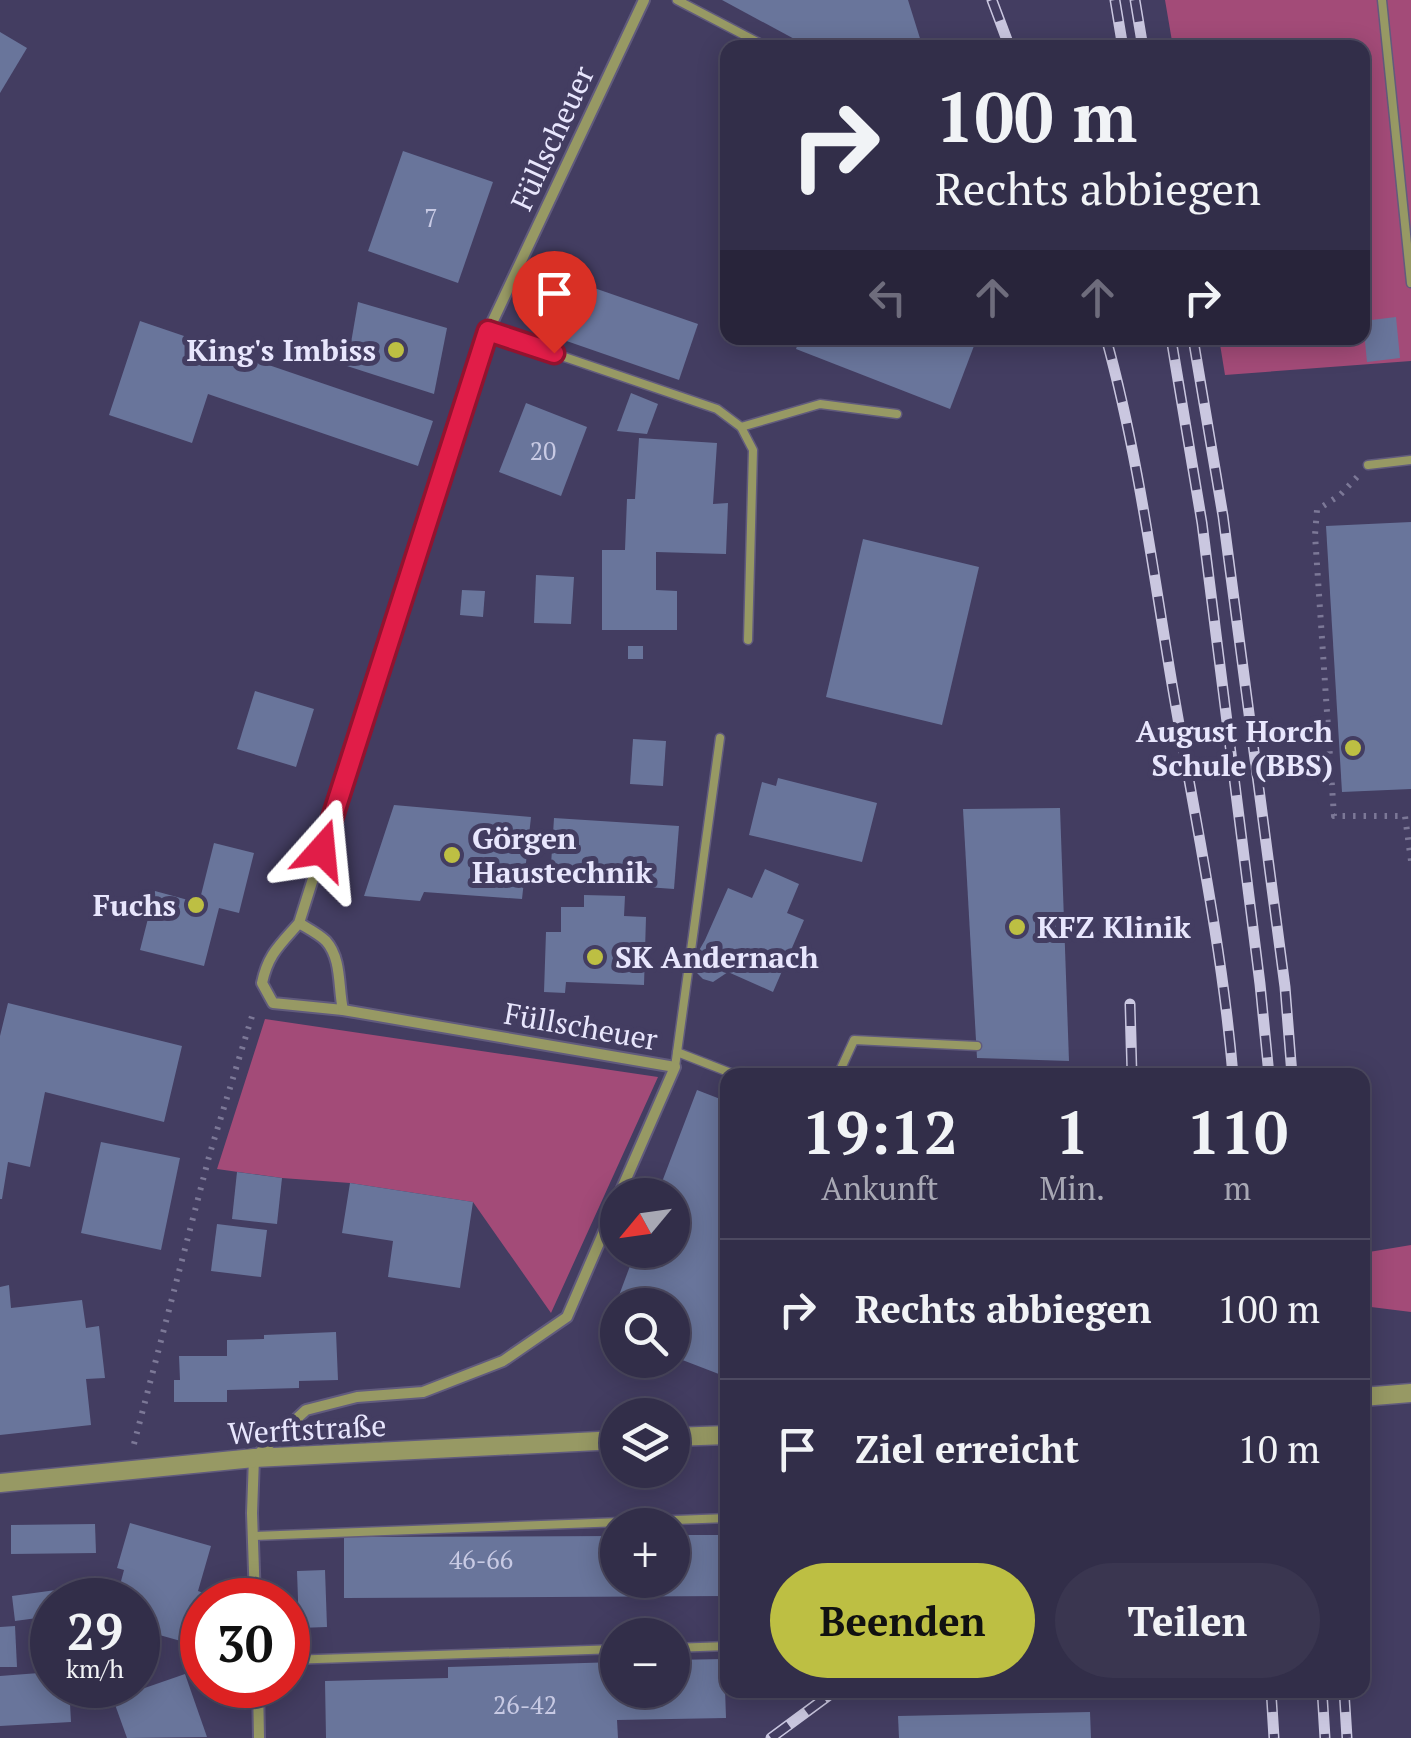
<!DOCTYPE html>
<html lang="de">
<meta charset="utf-8">
<style>
:root{--surface:#322e49;--page:#3a3650;--text:#f1f3f6;--muted:#a8a8b4;--line:#4d4a61;--accent:#bdbf43}
body{margin:0;font-family:"PT Serif",serif;background:var(--page);color:var(--text);height:100vh;display:flex;flex-direction:column;font-size:38px;white-space:nowrap}
*{box-sizing:border-box;margin:0}
p{font-size:32px;color:var(--muted)}
.icon{flex:none;width:55px;height:55px;fill:none;stroke:currentColor;stroke-width:2;stroke-linecap:round;stroke-linejoin:round}
.map{position:relative;flex:1;overflow:hidden}
.details{position:absolute;left:720px;top:1068px;width:650px;height:630px;display:flex;flex-direction:column;background:var(--surface);border-radius:20px;box-shadow:0 5px 25px #0003,0 0 0 2px var(--line)}
.details>*{flex:none}
.top-card{position:absolute;left:720px;top:40px;width:650px;height:305px;border-radius:20px;box-shadow:0 5px 25px #0003,0 0 0 2px var(--line);background:#322e49;color:var(--text);overflow:hidden}
.needle{width:65px;rotate:241deg}
.buttons{position:absolute;left:600px;top:1178px;display:grid;gap:20px}
.buttons a{display:grid;place-items:center;width:90px;height:90px;border-radius:50%;background:var(--surface);box-shadow:0 5px 25px #0003,0 0 0 2px var(--line);font-size:50px}
.speed{position:absolute;left:30px;top:1578px;display:flex;gap:20px;font-size:50px;font-weight:700;text-align:center}
.speed>*{display:grid;place-content:center;width:130px;height:130px;border-radius:50%;background:var(--surface);box-shadow:0 5px 25px #0003,0 0 0 2px var(--line);line-height:1}
.speed small{font-size:25px;font-weight:400}
.speed .limit{border:15px solid #d22;background:#fff;color:#111}
.pin{position:absolute;display:grid;place-items:center;width:85px;height:85px;color:#fff;margin:-102px -42px;border-radius:50% 50% 50% 0;rotate:-45deg;box-shadow:0 0 10px #0007}
.pin .icon{rotate:45deg}
.me{position:absolute;width:110px;margin:-55px;rotate:18deg;stroke-linejoin:round;filter:drop-shadow(0 0 8px #0008)}
.turn{display:flex;align-items:center;gap:35px;height:210px;padding:0 50px;font-size:45px}
.turn .icon{width:130px;height:130px;stroke-width:2.5}
.turn b{display:block;font-size:70px;line-height:85px}
.lanes{display:flex;align-items:center;height:95px;padding:0 50px;background:#0003;justify-content:center;gap:50px;direction:ltr}
.lanes .off{opacity:.35}
.eta{display:flex;justify-content:space-evenly;align-items:center;height:170px;text-align:center}
.eta b{font-size:60px;font-weight:800;line-height:70px}
.action{display:flex;gap:20px;margin-top:auto;padding:20px 50px}
.action a{flex:1;height:115px;border-radius:60px;background:var(--accent);color:#111;font-size:40px;font-weight:800;line-height:115px;text-align:center}
.action a+a{background:var(--page);color:var(--text)}
ul{padding:0;list-style:none}
li{display:flex;align-items:center;gap:30px;height:140px;padding:0 50px;border-top:2px solid var(--line)}
li div{flex:1}
li b{display:block;font-size:38px}
li em{font-style:normal}
.map>svg:first-child{display:block}
.green{fill:#a34b78}
.building{fill:#69759b}
.lines{fill:none;stroke-linecap:round;stroke-linejoin:round}
.service-casing{stroke:#615b7d;stroke-width:11}
.minor-casing{stroke:#615b7d;stroke-width:14}
.tertiary-casing{stroke:#615b7d;stroke-width:21}
.path{stroke:#7c7897;stroke-width:6;stroke-dasharray:2.5 8;stroke-linecap:butt}
.service{stroke:#979964;stroke-width:8}
.minor{stroke:#979964;stroke-width:10}
.tertiary{stroke:#979964;stroke-width:18}
.rail-casing{stroke:#cac7e0;stroke-width:11}
.rail{stroke:#433d61;stroke-width:8;stroke-dasharray:22;stroke-linecap:butt}
.route-casing{stroke:#92132f;stroke-width:25}
.route{stroke:#e11d48;stroke-width:18}
.poi-dot{fill:#bdbf43;stroke:#433d61;stroke-width:4}
.labels{text-anchor:middle;dominant-baseline:central;stroke-width:10;stroke-linejoin:round;paint-order:stroke}
.number-label{font-size:25px;fill:#c8cae4}
.street-label{font-size:30px;fill:#e8e6fd;stroke:#433d61}
.poi-label{font-size:30px;font-weight:bold;fill:#e8e6fd;stroke:#433d61;text-anchor:end}
</style>
<div class="map">
<svg width="1411" height="1738" viewBox="0 0 1411 1738">
<rect width="100%" height="100%" fill="#433d61"/>
<g class="green">
<path d="M1165,0h246v361l-186,14 -6,-37h143v-290l-189,-1z"/>
<path d="M265,1019l393,58 -107,236 -78,-111 -123,-19 -68,-5 -65,-9z"/>
<path d="M1411,1245v67l-48,-6v-53z"/>
</g>
<g class="building">
<path d="M722,0h186l15,48h-112z"/>
<path d="M0,32l27,16 -27,45z"/>
<path d="M403,151l90,31 -35,101 -90,-32z"/>
<path d="M574,281l124,43 -19,56 -124,-43z"/>
<path d="M358,302l89,26 -13,66 -87,-28z"/>
<path d="M1396,317l4,41 -33,4 -4,-41z"/>
<path d="M140,321l293,100 -15,45 -210,-72 -16,49 -83,-28z"/>
<path d="M800,338h177l-27,71 -154,-60z"/>
<path d="M631,393l27,11 -11,30 -30,-3z"/>
<path d="M526,403l61,24 -26,69 -62,-24z"/>
<path d="M639,438l78,5 -4,61 15,-1 -2,51 -70,-2v38l21,1v39h-75v-80h23l2,-51h8z"/>
<path d="M1411,522v267l-69,3 -16,-266z"/>
<path d="M863,539l116,28 -37,158 -116,-28z"/>
<path d="M536,575l38,2 -3,47 -37,-1z"/>
<path d="M462,590l23,1 -2,26 -23,-2z"/>
<rect x="628" y="646" width="15" height="13"/>
<path d="M255,691l59,18 -18,58 -59,-18z"/>
<path d="M633,739l33,2 -3,45 -33,-2z"/>
<path d="M778,778l99,25 -15,59 -113,-27 13,-53 14,4z"/>
<path d="M394,805l137,12 -9,82 -98,-7 -4,9 -56,-5z"/>
<path d="M1060,808l9,253 -92,-3 -14,-249z"/>
<path d="M554,818l125,8 -5,63 -124,-9z"/>
<path d="M214,843l40,10 -15,60 -20,-5 -15,58 -64,-16 15,-59 44,12z"/>
<path d="M765,869l34,15 -12,29 17,7 -31,72 -45,-20 -15,10 -10,-3 -6,-6 -4,-12 12,-21 23,-52 24,10z"/>
<path d="M584,895l41,1 -1,20 22,1 -2,68 -78,-3 -1,11 -21,-1 2,-60h15v-25h23z"/>
<path d="M8,1003l174,43 -18,76 -119,-30 -15,75 -22,-5 -6,37h-2v-163z"/>
<path d="M697,1090l31,12v265l-4,9 -52,-20v-51h-54v30l-12,-5 30,-80h36v-55h-15z"/>
<path d="M101,1142l79,16 -19,92 -80,-17z"/>
<path d="M237,1172l45,6 -5,46 -45,-5z"/>
<path d="M350,1183l123,19 -13,86 -72,-11 5,-36 -51,-8z"/>
<path d="M217,1224l50,6 -6,47 -50,-6z"/>
<path d="M9,1285l2,23 71,-8 4,28 13,-2 6,52 -19,1 5,46 -91,10v-148z"/>
<path d="M336,1332l2,48 -39,1v7l-72,2v12h-53v-22h6l-1,-24h48v-16l37,-1v-4z"/>
<path d="M130,1523l81,23 -13,45 11,4 -2,5h-5v18l-7,27 -57,-16v-29h-22l8,-30 -7,-2z"/>
<path d="M95,1524l1,29 -85,1v-29z"/>
<path d="M672,1535h56v61l-384,2v-61l274,-1v44h54z"/>
<path d="M325,1570l2,57 -28,1 -2,-57z"/>
<path d="M78,1587l2,13h-28v16l-37,5 -3,-25z"/>
<path d="M15,1626l2,41h-17v-40z"/>
<path d="M724,1659l2,59 -109,2 1,18h-292l-1,-57 123,-3v-11l170,-5v28h54v-30z"/>
<path d="M52,1672v13h17l2,37 -71,4v-50z"/>
<path d="M185,1674l22,63 -80,1 -14,-39z"/>
<path d="M1090,1712l1,26h-192l-1,-22z"/>
</g>
<g class="lines">
<defs>
<g id="service">
<path d="M677,0l92,48"/>
<path d="M1382,0l29,283"/>
<path d="M488,331l229,78 24,18 12,23 -5,190"/>
<path d="M741,427l79,-23 77,10"/>
<path d="M1368,465l43,-5"/>
<path d="M677,1052l59,23"/>
<path d="M675,1067l45,-329"/>
<path d="M838,1075l16,-35 123,6"/>
<path d="M254,1536l474,-18"/>
<path d="M672,1648l56,-2"/>
<path d="M288,1660l330,-11"/>
</g>
<g id="minor">
<path d="M299,923c8,5 20,11 27,18 16,18 12,47 17,69l-70,-7 -11,-20c6,-29 18,-38 37,-60l183,-579 162,-344"/>
<path d="M343,1010l332,57 -56,128"/>
<path d="M255,1600l-3,-87 2,-55 52,-48 51,-13 66,-5 80,-31 64,-44 51,-118"/>
<path d="M258,1685l1,53"/>
</g>
<g id="tertiary">
<path d="M1362,1397l49,-4"/>
<path d="M672,1437l56,-2"/>
<path d="M0,1483l254,-25 364,-18"/>
</g>
</defs>
<use href="#service" class="service-casing"/>
<use href="#minor" class="minor-casing"/>
<use href="#tertiary" class="tertiary-casing"/>
<g class="path">
<path d="M1357,477l-17,18 -23,15 -2,25 19,281h71l6,45"/>
<path d="M134,1444l76,-291 43,-140"/>
</g>
<use href="#service" class="service"/>
<use href="#minor" class="minor"/>
<use href="#tertiary" class="tertiary"/>
<defs>
<g id="rail">
<path d="M992,0l18,48"/>
<path d="M1115,0l8,48"/>
<path d="M1135,0l8,48"/>
<path d="M1106,338c32,115 47,234 67,352 22,128 49,256 60,385"/>
<path d="M1171,338l31,185 58,461 9,91"/>
<path d="M1193,338l30,178 62,471 7,88"/>
<path d="M1130,1004l2,71"/>
<path d="M1271,1690l3,48"/>
<path d="M1322,1690l3,48"/>
<path d="M1344,1690l3,48"/>
<path d="M771,1738l65,-48"/>
</g>
</defs>
<use href="#rail" class="rail-casing"/>
<use href="#rail" class="rail"/>
</g>
<g class="lines">
<defs>
<path id="route" d="M322,850l166,-519 66,22"/>
</defs>
<use href="#route" class="route-casing"/>
<use href="#route" class="route"/>
</g>
<g class="poi-dot">
<circle cx="396" cy="350" r="10"/>
<circle cx="1353" cy="748" r="10"/>
<circle cx="452" cy="855" r="10"/>
<circle cx="196" cy="905" r="10"/>
<circle cx="1017" cy="927" r="10"/>
<circle cx="595" cy="957" r="10"/>
</g>
<g class="labels">
<g class="number-label">
<text x="431" y="217">7</text>
<text x="543" y="450">20</text>
<text x="481" y="1559">46-66</text>
<text x="525" y="1704">26-42</text>
</g>
<g class="street-label">
<text transform="translate(552 138) rotate(-65)">Füllscheuer</text>
<text transform="translate(581 1026) rotate(10)">Füllscheuer</text>
<text transform="translate(307 1429) rotate(-3)">Werftstraße</text>
</g>
<g class="poi-label">
<text x="376" y="350">King's Imbiss</text>
<text x="1333" y="731">August Horch<tspan x="1333" dy="34">Schule (BBS)</tspan></text>
<text x="472" y="838" text-anchor="start">Görgen<tspan x="472" dy="34">Haustechnik</tspan></text>
<text x="176" y="905">Fuchs</text>
<text x="1037" y="927" text-anchor="start">KFZ Klinik</text>
<text x="615" y="957" text-anchor="start">SK Andernach</text>
</g>
</g>
</svg>
<div class="buttons">
<a><svg class="needle" viewBox="-14 -14 28 28"><path d="M0-13l5 13h-10z" fill="#e53935"/><path d="M0 13l5-13h-10z" fill="#a8a8b4"/></svg></a>
<a><svg class="icon" aria-label="search" viewBox="0 0 24 24"><circle cx="10" cy="10" r="6"/><path d="M15 15l6 6"/></svg></a>
<a><svg class="icon" aria-label="layers" viewBox="0 0 24 24"><path d="M12 4l9 5-9 5-9-5zM3 14l9 5 9-5"/></svg></a>
<a>+</a>
<a>−</a>
</div>
<div class="speed"><div>29<small>km/h</small></div><div class="limit">30</div></div>
<div class="pin" style="left:554px;top:353px;background:#d93025"><svg class="icon" aria-label="arrive" viewBox="0 0 24 24"><path d="M6 21V4h12l-3 4 3 4H6"/></svg></div>
<svg class="me" style="left:322px;top:850px" viewBox="-20 -20 40 40"><path d="M0-17L14 15 0 8-14 15z" fill="#e11d48" stroke="#fff" stroke-width="4"/></svg>
<div class="top-card">
<div class="turn"><svg class="icon" aria-label="right" viewBox="0 0 24 24"><path d="M7 20v-9h11M14 6l5 5-5 5"/></svg><div><b>100 m</b>Rechts abbiegen</div></div>
<div class="lanes"><svg class="icon off" aria-label="left" viewBox="0 0 24 24"><path d="M17 20v-9H6M10 6l-5 5 5 5"/></svg><svg class="icon off" aria-label="ahead" viewBox="0 0 24 24"><path d="M12 20V5M6 11l6-6 6 6"/></svg><svg class="icon off" aria-label="ahead" viewBox="0 0 24 24"><path d="M12 20V5M6 11l6-6 6 6"/></svg><svg class="icon" aria-label="right" viewBox="0 0 24 24"><path d="M7 20v-9h11M14 6l5 5-5 5"/></svg></div>
</div>
<section class="details">
<div class="eta">
<div><b>19:12</b><p>Ankunft</p></div>
<div><b>1</b><p>Min.</p></div>
<div><b>110</b><p>m</p></div>
</div>
<ul>
<li><svg class="icon" aria-label="right" viewBox="0 0 24 24"><path d="M7 20v-9h11M14 6l5 5-5 5"/></svg><div><b>Rechts abbiegen</b></div><em>100 m</em></li>
<li><svg class="icon" aria-label="arrive" viewBox="0 0 24 24"><path d="M6 21V4h12l-3 4 3 4H6"/></svg><div><b>Ziel erreicht</b></div><em>10 m</em></li>
</ul>
<div class="action"><a>Beenden</a><a>Teilen</a></div>
</section>
</div>
